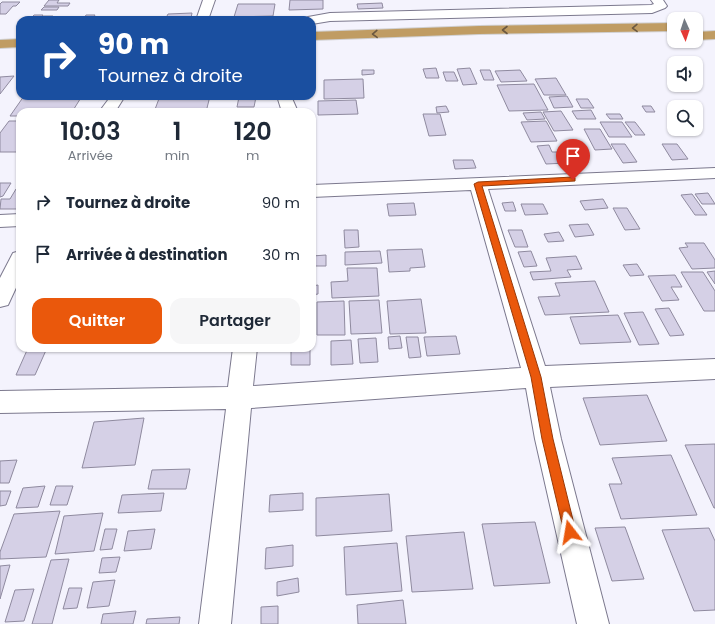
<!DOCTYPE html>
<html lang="fr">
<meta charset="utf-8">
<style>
:root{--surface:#fff;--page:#f6f6f7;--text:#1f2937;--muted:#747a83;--accent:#ea580c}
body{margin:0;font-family:Poppins,sans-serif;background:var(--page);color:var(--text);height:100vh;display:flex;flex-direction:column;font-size:15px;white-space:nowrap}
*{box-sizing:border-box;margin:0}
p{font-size:13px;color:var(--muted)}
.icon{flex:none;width:22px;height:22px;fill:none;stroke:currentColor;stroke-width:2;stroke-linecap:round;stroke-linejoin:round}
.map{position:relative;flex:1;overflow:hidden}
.side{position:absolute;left:16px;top:108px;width:300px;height:244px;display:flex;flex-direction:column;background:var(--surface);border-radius:12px;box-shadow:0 1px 3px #0004}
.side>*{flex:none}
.top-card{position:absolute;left:16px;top:16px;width:300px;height:84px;border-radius:12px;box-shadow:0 1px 3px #0004;background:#1a4fa0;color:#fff;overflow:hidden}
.needle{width:26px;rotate:177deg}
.tools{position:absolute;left:667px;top:12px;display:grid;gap:8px}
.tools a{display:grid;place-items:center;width:36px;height:36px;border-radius:8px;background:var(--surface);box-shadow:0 1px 3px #0004;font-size:20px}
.pin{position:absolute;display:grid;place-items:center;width:34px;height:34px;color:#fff;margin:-41px -17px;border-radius:50% 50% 50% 0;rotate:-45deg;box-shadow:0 0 4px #0007}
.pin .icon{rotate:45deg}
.me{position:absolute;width:44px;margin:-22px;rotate:346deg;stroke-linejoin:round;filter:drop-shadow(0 0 3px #0008)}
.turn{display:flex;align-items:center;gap:14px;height:84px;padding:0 16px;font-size:18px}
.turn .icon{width:52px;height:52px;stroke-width:2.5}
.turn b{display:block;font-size:28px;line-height:34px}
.eta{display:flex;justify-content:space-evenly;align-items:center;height:68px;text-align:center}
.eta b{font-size:24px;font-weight:600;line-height:28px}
.action{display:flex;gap:8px;margin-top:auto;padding:8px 16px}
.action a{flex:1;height:46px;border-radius:12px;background:var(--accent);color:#fff;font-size:16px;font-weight:600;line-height:46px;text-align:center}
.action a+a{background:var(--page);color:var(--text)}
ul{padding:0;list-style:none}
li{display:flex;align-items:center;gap:12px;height:52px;padding:0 16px}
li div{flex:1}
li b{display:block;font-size:15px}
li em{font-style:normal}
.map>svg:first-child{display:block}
.building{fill:#d5d0e6;stroke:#8f8a9f}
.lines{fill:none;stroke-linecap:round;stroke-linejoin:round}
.minor-casing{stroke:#7c798e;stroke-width:2}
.trunk-casing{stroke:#d0d0d2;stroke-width:2}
.minor{fill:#fff;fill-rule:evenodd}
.trunk{fill:#c09c63;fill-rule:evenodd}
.oneway{stroke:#6b5840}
.route{fill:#ea580c;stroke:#983908}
</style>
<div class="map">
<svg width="715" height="624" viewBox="0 0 715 624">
<rect width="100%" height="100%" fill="#f4f3fd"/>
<g class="building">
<path d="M49,0h10l-2,3h13l-2,3h-24z"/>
<path d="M290,0h33v9l-34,1z"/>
<path d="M2,2h18l-4,4h-3l-7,8h-6v-10z"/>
<path d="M382,3l1,5 -25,1 -1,-5z"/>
<path d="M238,4h37l-2,12 -39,1z"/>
<path d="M44,7h15l-2,3h-16z"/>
<path d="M192,13l-1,5h-25l2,-4z"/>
<path d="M34,15h9l-1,1h11l-3,4h-21z"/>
<path d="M86,15h9l-3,5h-9z"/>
<path d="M436,68l3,10h-13l-3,-9z"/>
<path d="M470,68l7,16 -14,1 -6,-16z"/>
<path d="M362,70h12v4l-12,1z"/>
<path d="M480,70h10l4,10h-10z"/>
<path d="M520,70l7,11 -26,1 -6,-11z"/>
<path d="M443,72h11l4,9h-12z"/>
<path d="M14,76l-14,18v-17z"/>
<path d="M556,78l10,17h-22l-9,-16z"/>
<path d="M363,79l1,19 -40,1v-19z"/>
<path d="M534,84l14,26 -39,1 -12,-26z"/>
<path d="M24,96h58l-10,16h-52v4h-10z"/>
<path d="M160,96h50l-4,16h-52z"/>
<path d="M567,96l6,11 -19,1 -5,-11z"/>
<path d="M239,97h17l-2,10h-17z"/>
<path d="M576,99h12l6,9h-13z"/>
<path d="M356,100l2,14 -40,1v-14z"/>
<path d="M446,106l3,6 -12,1 -1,-6z"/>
<path d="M642,106h9l4,6h-9z"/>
<path d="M230,109h23l-1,3h-22z"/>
<path d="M591,110l5,9h-19l-5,-8z"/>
<path d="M561,111l12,19 -19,1 -11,-19z"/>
<path d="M541,112l4,7 -18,1 -4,-7z"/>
<path d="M423,114h17l6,21 -17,1z"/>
<path d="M606,114h14l3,5h-13z"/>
<path d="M9,121h11v26l-3,5h-17v-19z"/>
<path d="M546,121l11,20 -26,1 -10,-20z"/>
<path d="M600,122h22l10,15h-23z"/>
<path d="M625,122h10l10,13h-10z"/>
<path d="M584,129h16l12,20 -17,1z"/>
<path d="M611,144h14l12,18 -14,1z"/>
<path d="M662,144h15l11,15 -16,1z"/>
<path d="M549,145l3,7h10l6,11 -22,1 -9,-18z"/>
<path d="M453,160h20l3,8 -21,1z"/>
<path d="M0,183h11l-8,13 -3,1z"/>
<path d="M16,189h4v15l-2,5h-18l1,-10h9z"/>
<path d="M708,193l7,11h-13l-7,-10z"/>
<path d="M692,194l15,21h-12l-14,-20z"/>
<path d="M603,199l5,9 -23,2 -5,-9z"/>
<path d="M513,202l3,9h-11l-3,-8z"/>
<path d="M414,203l2,12 -27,1 -2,-12z"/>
<path d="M521,204h22l5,10 -23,1z"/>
<path d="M613,208h14l13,21 -15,1z"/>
<path d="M588,224l6,11 -19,2 -6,-12z"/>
<path d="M344,230h14l1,17 -14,1z"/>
<path d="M508,230h14l6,17h-13z"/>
<path d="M559,232l5,9 -16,1 -4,-8z"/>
<path d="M685,243h19l11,17v8l-23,1 -13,-21 9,-1z"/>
<path d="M422,249l3,18 -15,1v3l-21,1 -2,-22z"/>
<path d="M380,251l2,12 -37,2v-13z"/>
<path d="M531,251l6,15 -13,1 -6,-15z"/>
<path d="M326,255v11h-14v-10z"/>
<path d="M576,256l6,13 -15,1 4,7 -38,3 -3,-8 21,-1 -5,-13z"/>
<path d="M637,264l7,11 -14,1 -7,-11z"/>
<path d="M347,268h30l2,28 -47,2 -1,-16 17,-1z"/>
<path d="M715,271v13l-8,-12z"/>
<path d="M681,272h22l12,19v20h-11z"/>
<path d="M675,275l7,12h-11l8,13 -17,1 -14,-25z"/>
<path d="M595,281l14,31 -64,3 -7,-18 22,-1 -5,-13z"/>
<path d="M318,285v9l-6,1v-9z"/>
<path d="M421,299l5,34 -36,1 -3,-33z"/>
<path d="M379,300l3,33 -31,1 -2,-33z"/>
<path d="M344,301l1,34h-28v-33z"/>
<path d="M669,308l15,27 -14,1 -15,-27z"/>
<path d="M643,312l16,32 -20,1 -15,-32z"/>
<path d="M618,315l13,27 -51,2 -10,-27z"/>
<path d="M400,336l2,12 -13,1 -1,-12z"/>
<path d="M456,336l4,18 -33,2 -3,-19z"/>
<path d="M406,337h12l3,20 -12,1z"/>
<path d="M376,338l2,24 -18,1 -2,-24z"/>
<path d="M351,340l2,24 -22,1v-24z"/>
<path d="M28,348h19l-12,27h-19z"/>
<path d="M310,350v15h-19v-14z"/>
<path d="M647,395l20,46 -67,4 -17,-47z"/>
<path d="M144,418l-9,47 -53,3 12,-46z"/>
<path d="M715,444v64h-1l-29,-63z"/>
<path d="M671,455l26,60 -76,4 -12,-35h13l-10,-26z"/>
<path d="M17,460l-8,23h-9v-22z"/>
<path d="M190,469l-4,20h-38l4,-19z"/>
<path d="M45,486l-7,21 -22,1 7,-20z"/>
<path d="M56,486h17l-6,19h-17z"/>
<path d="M0,491h11l-5,14 -6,1z"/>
<path d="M164,493l-3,18 -43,2 4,-18z"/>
<path d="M303,493v17l-34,2 1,-17z"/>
<path d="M389,494l3,37 -76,5v-38z"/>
<path d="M60,511l-14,46 -46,2v-7l14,-38z"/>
<path d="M103,513l-9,38 -39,3 9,-38z"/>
<path d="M535,522l15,61 -56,3 -12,-62z"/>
<path d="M625,527l19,52 -32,2 -17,-53z"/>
<path d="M709,528l6,13v69l-21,1 -32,-81z"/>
<path d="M105,529h12l-5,20 -12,1z"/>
<path d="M155,529l-4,20 -27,2 4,-20z"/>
<path d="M464,532l9,57 -61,3 -6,-56z"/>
<path d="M397,543l5,48 -56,4 -2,-48z"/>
<path d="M293,545v21l-28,3 1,-21z"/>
<path d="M120,557l-4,15 -17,1 3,-15z"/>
<path d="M69,559l-17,65h-20l19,-64z"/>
<path d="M10,565l-10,34v-33z"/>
<path d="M298,578l1,14 -22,4v-14z"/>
<path d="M115,580l-6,26 -22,2 6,-26z"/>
<path d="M69,588h13l-5,20 -14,1z"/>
<path d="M34,589l-10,32 -19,1 10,-32z"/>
<path d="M403,600l3,24h-48l-1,-19z"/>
<path d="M278,606v18h-17v-17z"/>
<path d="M136,611l-3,13h-32l2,-10z"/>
<path d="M180,617l-1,7h-33l1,-5z"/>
</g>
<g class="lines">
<defs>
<g id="minor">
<path d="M203,0h12l-7,20h-12z"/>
<path d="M651,0h12l4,6 -2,2 -13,5 -322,8 -18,3v-4h-6l2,-3 22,-4 321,-8 3,-1z"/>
<path d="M111,96h14l-10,16h-16z"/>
<path d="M277,96h14l7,16h-16z"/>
<path d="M715,168v10l-227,11 57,177 170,-7v20l-165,8 11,52 48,185h-32l-42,-185 -9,-51 -275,20 -20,216h-32l27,-215 -226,4v-22l228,-4 5,-39h24l-4,38 268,-18 -50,-178 -159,7v-12z"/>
<path d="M20,214v12l-20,1v-12z"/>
<path d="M20,251v28l-12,26 -8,2v-29l13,-25z"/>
</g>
<g id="trunk">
<path d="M674,23v8l-195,3 -167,6v-8l167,-6z"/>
<path d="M715,31v8l-19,1v-8z"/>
<path d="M20,39v8l-20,1v-8z"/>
</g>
</defs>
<use href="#minor" class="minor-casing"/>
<use href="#trunk" class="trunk-casing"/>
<use href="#minor" class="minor"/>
<use href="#trunk" class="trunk"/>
</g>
<defs><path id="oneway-chevron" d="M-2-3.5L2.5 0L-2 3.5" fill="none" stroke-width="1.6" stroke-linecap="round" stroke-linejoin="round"/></defs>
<g class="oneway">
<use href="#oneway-chevron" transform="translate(635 28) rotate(179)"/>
<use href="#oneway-chevron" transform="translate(505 30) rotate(-180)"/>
<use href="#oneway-chevron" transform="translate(375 34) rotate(178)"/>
</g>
<path class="route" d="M573,177l2,1v3l-93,5 59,191 12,62 23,93 -1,4 -5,2 -4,-2 -2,-4 -22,-93 -11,-62 -57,-193 4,-2z"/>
</svg>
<div class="tools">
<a><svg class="needle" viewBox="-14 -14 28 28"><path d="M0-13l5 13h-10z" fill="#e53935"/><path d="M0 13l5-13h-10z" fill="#747a83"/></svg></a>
<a><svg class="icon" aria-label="sound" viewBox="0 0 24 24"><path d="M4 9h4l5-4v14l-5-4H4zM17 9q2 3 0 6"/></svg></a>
<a><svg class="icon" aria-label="search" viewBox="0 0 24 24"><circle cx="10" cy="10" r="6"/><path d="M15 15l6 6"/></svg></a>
</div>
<div class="pin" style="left:573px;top:180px;background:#d93025"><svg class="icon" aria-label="arrive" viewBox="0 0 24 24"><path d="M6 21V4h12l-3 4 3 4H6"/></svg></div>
<svg class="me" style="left:570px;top:532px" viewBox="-20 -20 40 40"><path d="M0-17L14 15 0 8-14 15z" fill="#ea580c" stroke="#fff" stroke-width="4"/></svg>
<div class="top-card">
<div class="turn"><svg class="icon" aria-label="right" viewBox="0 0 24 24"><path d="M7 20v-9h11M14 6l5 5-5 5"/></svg><div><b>90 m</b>Tournez à droite</div></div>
</div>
<section class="side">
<div class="eta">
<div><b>10:03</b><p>Arrivée</p></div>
<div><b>1</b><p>min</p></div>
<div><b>120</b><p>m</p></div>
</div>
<ul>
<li><svg class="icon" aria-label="right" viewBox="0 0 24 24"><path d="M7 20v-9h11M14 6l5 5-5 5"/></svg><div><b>Tournez à droite</b></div><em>90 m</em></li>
<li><svg class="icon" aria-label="arrive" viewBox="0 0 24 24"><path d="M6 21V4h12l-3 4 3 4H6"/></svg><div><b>Arrivée à destination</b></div><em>30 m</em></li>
</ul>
<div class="action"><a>Quitter</a><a>Partager</a></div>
</section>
</div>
